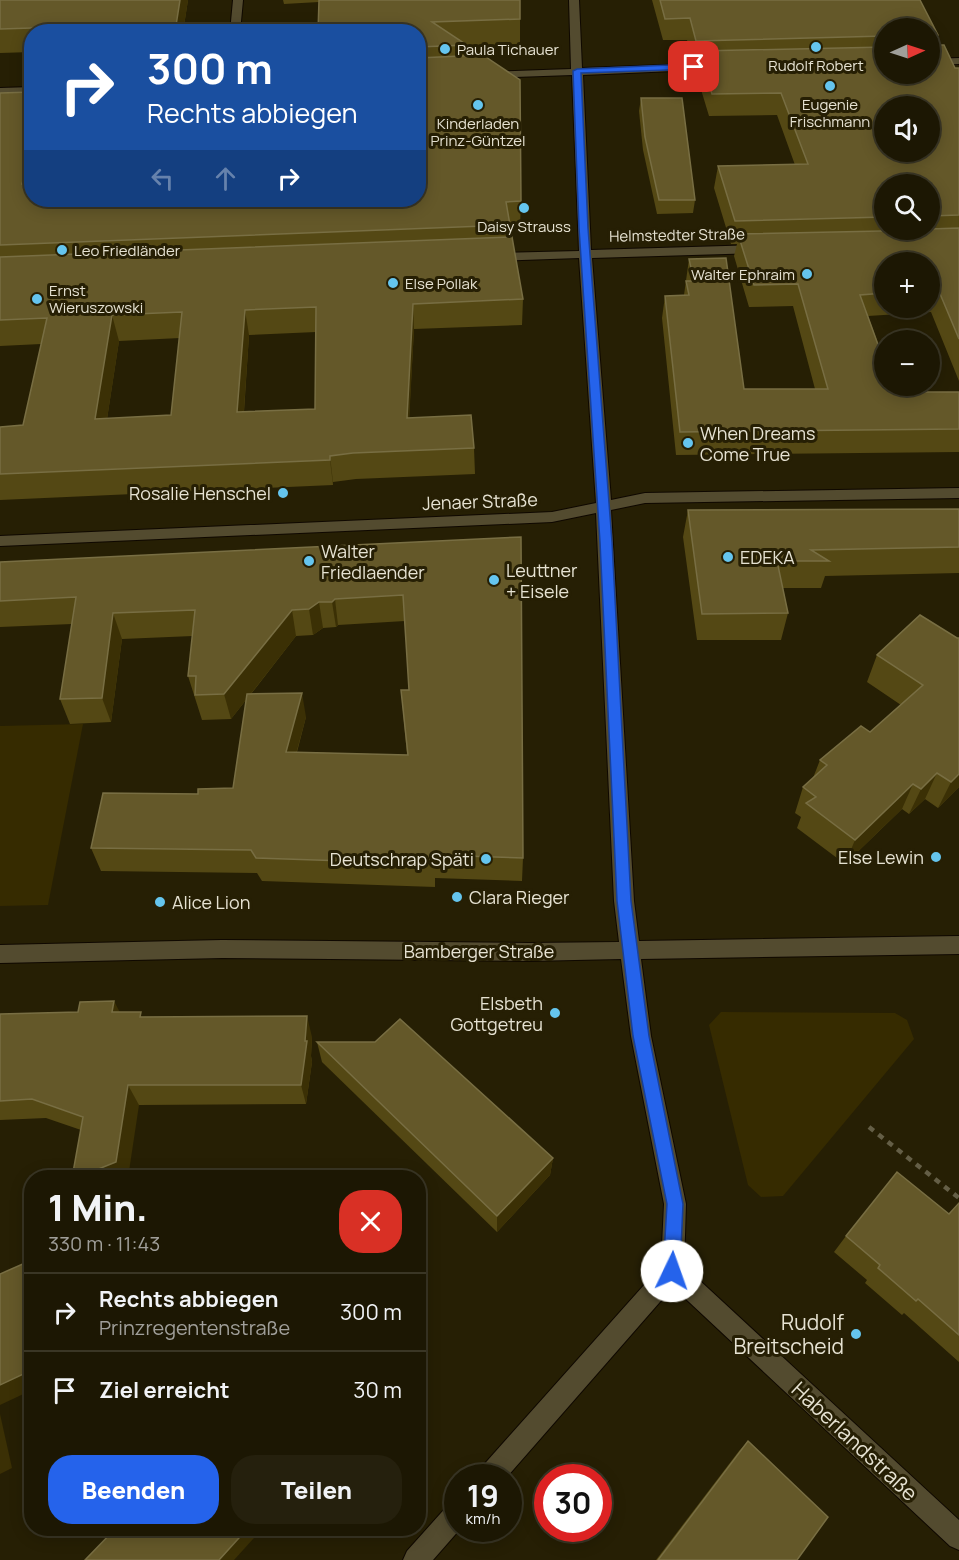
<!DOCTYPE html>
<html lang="de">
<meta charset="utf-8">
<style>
:root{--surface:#1c1703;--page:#25200d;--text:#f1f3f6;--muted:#a09f9a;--line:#3a3625;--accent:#2563eb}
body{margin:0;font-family:Manrope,sans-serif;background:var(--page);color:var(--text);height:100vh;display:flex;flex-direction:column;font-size:22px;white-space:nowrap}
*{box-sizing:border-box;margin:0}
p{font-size:20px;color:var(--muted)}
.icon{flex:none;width:33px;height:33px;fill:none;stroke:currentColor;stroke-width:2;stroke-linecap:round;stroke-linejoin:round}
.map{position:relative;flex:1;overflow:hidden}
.details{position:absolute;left:24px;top:1170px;width:402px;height:366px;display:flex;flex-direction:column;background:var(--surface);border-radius:24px;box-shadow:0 3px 15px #0003,0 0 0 2px var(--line)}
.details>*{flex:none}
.top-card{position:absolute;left:24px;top:24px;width:402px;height:183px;border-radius:24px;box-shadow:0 3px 15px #0003,0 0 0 2px var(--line);background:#1a4fa0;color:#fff;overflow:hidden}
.needle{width:39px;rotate:87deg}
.buttons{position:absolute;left:874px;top:18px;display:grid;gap:12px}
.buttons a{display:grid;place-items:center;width:66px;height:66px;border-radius:50%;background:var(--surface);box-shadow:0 3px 15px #0003,0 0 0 2px var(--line);font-size:30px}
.speed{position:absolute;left:444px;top:1464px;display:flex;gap:12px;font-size:30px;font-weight:700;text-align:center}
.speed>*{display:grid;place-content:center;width:78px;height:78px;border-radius:50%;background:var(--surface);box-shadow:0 3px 15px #0003,0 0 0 2px var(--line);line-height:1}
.speed small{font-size:15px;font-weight:400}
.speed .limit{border:9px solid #d22;background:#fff;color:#111}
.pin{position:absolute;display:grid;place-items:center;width:51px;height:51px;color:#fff;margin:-26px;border-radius:12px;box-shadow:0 3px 9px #0006}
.me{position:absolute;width:66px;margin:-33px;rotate:3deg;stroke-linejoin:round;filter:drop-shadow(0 0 4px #0008)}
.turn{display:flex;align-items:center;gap:21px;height:126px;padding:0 24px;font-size:27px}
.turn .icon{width:78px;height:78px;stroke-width:2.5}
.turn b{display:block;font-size:42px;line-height:51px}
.lanes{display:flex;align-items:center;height:57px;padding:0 24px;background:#0003;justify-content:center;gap:30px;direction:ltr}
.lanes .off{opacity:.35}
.round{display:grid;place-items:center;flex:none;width:63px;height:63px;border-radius:24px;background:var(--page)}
.overview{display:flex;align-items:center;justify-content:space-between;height:102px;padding:0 24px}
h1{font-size:36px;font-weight:800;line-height:45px}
.button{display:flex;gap:12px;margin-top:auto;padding:12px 24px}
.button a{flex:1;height:69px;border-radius:24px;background:var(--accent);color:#fff;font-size:24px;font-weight:800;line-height:69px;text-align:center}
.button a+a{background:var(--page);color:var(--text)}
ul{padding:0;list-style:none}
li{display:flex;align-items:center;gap:18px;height:78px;padding:0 24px;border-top:2px solid var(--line)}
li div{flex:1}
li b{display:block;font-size:22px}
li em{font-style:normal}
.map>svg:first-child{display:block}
.green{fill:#362b00}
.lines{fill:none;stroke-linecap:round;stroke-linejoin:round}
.minor-casing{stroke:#0f0800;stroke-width:2}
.path{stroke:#645e46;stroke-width:4.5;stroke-dasharray:6 6;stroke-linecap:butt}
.minor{fill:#534b2f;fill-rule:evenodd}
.wall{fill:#544814;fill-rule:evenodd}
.shaded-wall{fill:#3b3005}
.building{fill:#645829;stroke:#786e43;stroke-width:1.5;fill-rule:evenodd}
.route{fill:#2563eb;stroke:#184099;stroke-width:1.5}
.poi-dot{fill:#65c5ee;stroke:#261f04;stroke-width:2}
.labels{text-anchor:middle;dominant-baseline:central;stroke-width:6;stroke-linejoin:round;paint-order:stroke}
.far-poi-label{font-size:15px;fill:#e6e2d2;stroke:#261f04;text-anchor:start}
.far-street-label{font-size:15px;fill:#e6e2d2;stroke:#261f04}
.poi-label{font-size:18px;fill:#e6e2d2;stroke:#261f04;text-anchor:start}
.street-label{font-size:18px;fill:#e6e2d2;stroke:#261f04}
.near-poi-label{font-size:21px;fill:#e6e2d2;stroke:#261f04;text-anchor:end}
.near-street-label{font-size:21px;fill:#e6e2d2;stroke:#261f04}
</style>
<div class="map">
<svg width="959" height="1560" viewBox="0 0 959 1560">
<rect width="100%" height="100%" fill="#261f04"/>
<g class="green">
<path d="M83,724l-35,181 -48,1v-180z"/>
<path d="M721,1012l174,1 12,7 7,19 -131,157 -22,1 -13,-12 -39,-160z"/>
</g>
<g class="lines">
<defs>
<g id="minor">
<path d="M233,0h10l-3,32h-10z"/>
<path d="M569,0h10l3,68 137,-5 5,3 -5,3 -136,6 8,175 168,-5 6,4 -6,4 -167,5 19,242 34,-7 314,-5v10l-314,5 -34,7 23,391 5,40 320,-5v18l-318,5 10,77 35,168 -2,62 275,254v30l-9,-4 -277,-259 -167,191h-29l3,-9 181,-203 3,-62 -33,-168 -10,-77 -92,2 -307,-3 -222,5v-18l222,-5 307,3 90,-1 -5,-41 -18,-388 -44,9 -552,24v-10l552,-24 44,-9 -17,-245 -86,3 -6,-4 6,-4 86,-2 -7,-176 -83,3 -5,-3 5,-3 82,-3z"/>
<path d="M959,58v6l-29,1v-6z"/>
<path d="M32,87v6l-32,1v-6z"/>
<path d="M458,1501v27h3l-28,32h-30l4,-9 42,-47z"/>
</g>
</defs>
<use href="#minor" class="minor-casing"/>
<path class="path" d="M869,1127l90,71"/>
<use href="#minor" class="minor"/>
</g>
<g class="wall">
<path d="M0,0h188l-5,32h-151v20l-32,1z"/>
<path d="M283,0h237v44l-53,1v11l54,145 -1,26h-10l-1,10 14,62 -1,26 -108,4 -5,89 65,30 1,26 -119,5 -23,3v3l-333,15v-73l23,-2 18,-81 -41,2v-253l32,107h386v-168l-99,-30 -35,2zM316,332l-1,77 -71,3 5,-77zM180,338l-9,77 -64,4 12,-78z"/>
<path d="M652,0h268l16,45 19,23h4v313l-28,-69 -63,4 28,76h63v60l-283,3 -14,-137 3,-22 19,-1 5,-36 55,130h71l-22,-83 -44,1 -15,-51 3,-12h-6l-17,-56 4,-22 77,-1 -18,-50 -68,1 -13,-43 2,-11h-5l-6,-22h-24zM885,28l45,46h-45zM885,184h45v46h-45zM885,262h45v46h-45z"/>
<path d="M641,98l54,102 -2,13 -36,1 -14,-64 -4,-39z"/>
<path d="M959,509v64l-134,3 -4,12h-38l5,25 -7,27h-84l-14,-103 5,-27z"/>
<path d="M521,537l2,321 -1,23 -87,-3v9l-173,-6 -5,-8 -156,-2 -10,-23 107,-54 35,-6 13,-88 -15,19 -29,1 -14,-44 5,-40 -71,3 -11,83 -41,2 -10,-25 12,-75 -72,3v-65zM405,621l4,69h-8l6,65 -110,-3 9,-35 -55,-23 45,-58 17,-1 10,-7 13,-1 2,-2z"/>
<path d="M920,615l39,172 -21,21 -13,-9 -16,15 -7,-5 -57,55 -48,-36 4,-11 -6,-4 8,-26 10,-9 7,-18 50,-28 31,-27 -34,-23 10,-27z"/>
<path d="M120,1012l23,5 169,20 -1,19 1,6 -6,42 -167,1 -58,25 -35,-12 -46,2v-106z"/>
<path d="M317,1042h58l178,116 -3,17 -53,57 -175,-170z"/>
<path d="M959,1203v159l-55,-49 -2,2 -37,-32 2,-3 -33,-28 12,-16 103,-22z"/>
<path d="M748,1441l49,119h-141l83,-109z"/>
</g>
<g class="shaded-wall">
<path d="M180,0h8l-5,32h-8z"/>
<path d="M938,35l-6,22 2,-21z"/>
<path d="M32,148v52l-10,-16z"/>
<path d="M413,304l1,25 -6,114 -1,-25z"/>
<path d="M245,310l4,25 -7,103 -5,-26z"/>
<path d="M112,315l7,26 -16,104 -8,-26z"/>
<path d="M330,456l3,26v3l-3,-25z"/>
<path d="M335,599l3,26 -2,2 -4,-25z"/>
<path d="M319,602l4,26 -10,7 -4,-26z"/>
<path d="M292,610l4,26 -65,83 -7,-25z"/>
<path d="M113,613l9,26 -11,83 -9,-24z"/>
<path d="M302,693l4,24 -16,59 -4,-24z"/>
<path d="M937,773l-12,26 -16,15 12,-25z"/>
<path d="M959,774v13l-21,21 13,-26z"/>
<path d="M913,784l-11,25 -57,55 10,-24z"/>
<path d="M114,1001l11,21 -13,-10z"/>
<path d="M307,1016l5,21 -1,19 1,6 -6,42 -5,-19z"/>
<path d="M128,1085l11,20 -11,73h-30l-2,-8z"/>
<path d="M553,1158l-3,17 -53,57v-16z"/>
<path d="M419,1346l2,13 -3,2z"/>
<path d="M32,1370v20l-32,15v-20z"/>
<path d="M0,1414l12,54 -12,6z"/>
<path d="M248,1528h15l-29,32h-15z"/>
</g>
<g class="building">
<path d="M0,0h180l-5,32h-111l1,-5 -65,2z"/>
<path d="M319,0h201v19l-88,3 35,23 -49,2v-15h-100z"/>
<path d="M660,0h260l18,35 -4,1v9h10l11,23h4v147l-29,1v-32h-45v33l-150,4 -17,-55 90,-2 -27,-71 -69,1 -13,-43 186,-4v27h45v-46h-45v8l-189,5 -6,-23 -25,1zM885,106h45v46h-45z"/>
<path d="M483,55l37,25 1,121 -15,1 4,23 -510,20v-152l32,-1v56l-10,36 10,-1v17h386v-142z"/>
<path d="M641,98h41l13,102h-36l-14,-63z"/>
<path d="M959,228v111l-21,-50 -8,1v-28h-45v31l-25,2 25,69v22h8l3,6h63v37l-279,3 -15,-136 24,-1 -3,-14h8l-5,-22 37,-1 18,131h84l-30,-105 -44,1 -16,-51 192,-4v-1z"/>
<path d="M512,237l11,62 -110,5 -6,114 64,-3 3,33 -121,5 -23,3v4l-330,14v-47l23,-2 24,-107 -47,2v-63zM316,307l-1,102 -78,3 8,-102zM182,312l-11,103 -76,4 17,-104z"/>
<path d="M959,509v38l-148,3 18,11h-52l11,52 -86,1 -14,-104z"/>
<path d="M521,537l2,321 -89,-3v9l-178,-6 -5,-8 -160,-2 12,-55 95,1v-5l35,-1 14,-94 55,-1 -16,59 122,3 -7,-65h8l-6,-95 -68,4 -3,3h-13l-10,7 -17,1 -68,84 -29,1 1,-19h-8l7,-66 -82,3 -11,85 -42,1 16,-102 -76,4v-39z"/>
<path d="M920,615l37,23h2v136l-8,8 -14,-9 -16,16 -8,-5 -58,56 -49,-37 10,-6 -13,-10 24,-22 -7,-5 41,-34 9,6 53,-47 -46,-30z"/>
<path d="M114,1001l-2,11h29l-1,5 167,-1 -2,25h2l-6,44h-173l-12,77 -20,8 2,8h-26l11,-61 -51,-18 -32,2v-87l78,-2 2,-10z"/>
<path d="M400,1019l153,139 -56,58 -180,-174h58z"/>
<path d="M897,1172l52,42 10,-11v132l-41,-36 -2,2 -38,-33 2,-3 -34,-29z"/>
<path d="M32,1260v110l-32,15v-111z"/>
<path d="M748,1441l80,76 -31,43h-139z"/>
<path d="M116,1528h132l-29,32h-134z"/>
</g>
<path class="route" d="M694,64l4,3 -1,2 -116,4 7,155 24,314 19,359 18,135 34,168 -3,67 -2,6 -6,3 -6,-3 -3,-6 4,-67 -34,-168 -16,-135 -17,-359 -21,-314 -6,-157 4,-2z"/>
<g class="poi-dot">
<circle cx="816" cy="47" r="6"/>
<circle cx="445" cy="49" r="6"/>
<circle cx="830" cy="86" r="6"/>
<circle cx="478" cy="105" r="6"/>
<circle cx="524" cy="208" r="6"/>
<circle cx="62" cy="250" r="6"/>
<circle cx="807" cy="274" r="6"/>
<circle cx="393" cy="283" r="6"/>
<circle cx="37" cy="299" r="6"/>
<circle cx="688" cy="443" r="6"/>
<circle cx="283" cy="493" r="6"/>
<circle cx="728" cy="557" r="6"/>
<circle cx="309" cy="561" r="6"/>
<circle cx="494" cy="580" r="6"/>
<circle cx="936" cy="857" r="6"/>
<circle cx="486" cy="859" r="6"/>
<circle cx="457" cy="897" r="6"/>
<circle cx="160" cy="902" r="6"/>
<circle cx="555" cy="1013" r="6"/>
<circle cx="856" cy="1334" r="6"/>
</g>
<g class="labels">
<g class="far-poi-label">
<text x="457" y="49">Paula Tichauer</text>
<text x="816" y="65" text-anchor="middle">Rudolf Robert</text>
<text x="830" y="104" text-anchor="middle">Eugenie<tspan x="830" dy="17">Frischmann</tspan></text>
<text x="478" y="123" text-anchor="middle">Kinderladen<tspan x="478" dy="17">Prinz-Güntzel</tspan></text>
<text x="524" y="226" text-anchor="middle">Daisy Strauss</text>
<text x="74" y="250">Leo Friedländer</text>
<text x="795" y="274" text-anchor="end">Walter Ephraim</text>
<text x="405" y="283">Else Pollak</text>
<text x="49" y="290">Ernst<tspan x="49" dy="17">Wieruszowski</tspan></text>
</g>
<g class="far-street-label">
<text transform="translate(677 235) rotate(-1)">Helmstedter Straße</text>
</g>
<g class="poi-label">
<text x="700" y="433">When Dreams<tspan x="700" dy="21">Come True</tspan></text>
<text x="271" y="493" text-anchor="end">Rosalie Henschel</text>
<text x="321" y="551">Walter<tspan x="321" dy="21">Friedlaender</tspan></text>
<text x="740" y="557">EDEKA</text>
<text x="506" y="570">Leuttner<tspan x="506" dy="21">+ Eisele</tspan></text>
<text x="924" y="857" text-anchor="end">Else Lewin</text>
<text x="474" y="859" text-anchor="end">Deutschrap Späti</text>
<text x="469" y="897">Clara Rieger</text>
<text x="172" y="902">Alice Lion</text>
<text x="543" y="1003" text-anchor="end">Elsbeth<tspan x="543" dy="21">Gottgetreu</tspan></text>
</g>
<g class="street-label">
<text transform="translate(480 501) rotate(-2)">Jenaer Straße</text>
<text x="479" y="951">Bamberger Straße</text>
</g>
<g class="near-poi-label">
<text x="844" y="1322">Rudolf<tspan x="844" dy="24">Breitscheid</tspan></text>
</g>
<g class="near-street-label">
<text transform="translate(855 1441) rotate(43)">Haberlandstraße</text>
</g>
</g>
</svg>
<div class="buttons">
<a><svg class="needle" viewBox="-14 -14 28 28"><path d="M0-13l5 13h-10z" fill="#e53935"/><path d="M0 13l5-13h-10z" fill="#a09f9a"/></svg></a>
<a><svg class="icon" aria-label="sound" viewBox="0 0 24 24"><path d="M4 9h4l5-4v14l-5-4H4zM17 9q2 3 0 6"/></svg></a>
<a><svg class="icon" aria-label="search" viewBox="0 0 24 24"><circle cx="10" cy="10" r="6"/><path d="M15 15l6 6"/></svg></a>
<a>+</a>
<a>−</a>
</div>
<div class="speed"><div>19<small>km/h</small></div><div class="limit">30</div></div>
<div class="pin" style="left:694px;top:67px;background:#d93025"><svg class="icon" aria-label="arrive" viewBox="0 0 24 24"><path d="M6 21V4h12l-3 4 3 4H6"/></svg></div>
<svg class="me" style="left:672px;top:1271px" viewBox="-20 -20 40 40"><circle r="19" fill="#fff"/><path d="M0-13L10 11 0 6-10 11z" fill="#2563eb"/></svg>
<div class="top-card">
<div class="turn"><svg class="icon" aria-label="right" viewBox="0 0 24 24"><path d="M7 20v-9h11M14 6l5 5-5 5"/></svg><div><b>300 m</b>Rechts abbiegen</div></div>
<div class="lanes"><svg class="icon off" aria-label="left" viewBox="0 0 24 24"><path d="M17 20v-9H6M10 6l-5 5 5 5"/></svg><svg class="icon off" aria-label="ahead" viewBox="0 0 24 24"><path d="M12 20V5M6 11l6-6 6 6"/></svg><svg class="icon" aria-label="right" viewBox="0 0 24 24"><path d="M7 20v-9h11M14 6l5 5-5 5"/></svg></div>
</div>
<section class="details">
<div class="overview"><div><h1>1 Min.</h1><p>330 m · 11:43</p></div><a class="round" style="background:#d93025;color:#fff"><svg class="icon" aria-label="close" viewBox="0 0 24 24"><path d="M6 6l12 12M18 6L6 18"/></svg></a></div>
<ul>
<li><svg class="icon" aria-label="right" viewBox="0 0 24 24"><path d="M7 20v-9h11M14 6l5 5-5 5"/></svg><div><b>Rechts abbiegen</b><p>Prinzregentenstraße</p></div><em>300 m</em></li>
<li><svg class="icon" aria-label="arrive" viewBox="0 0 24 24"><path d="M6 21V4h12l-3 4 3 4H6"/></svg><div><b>Ziel erreicht</b></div><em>30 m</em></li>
</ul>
<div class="button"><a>Beenden</a><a>Teilen</a></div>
</section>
</div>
